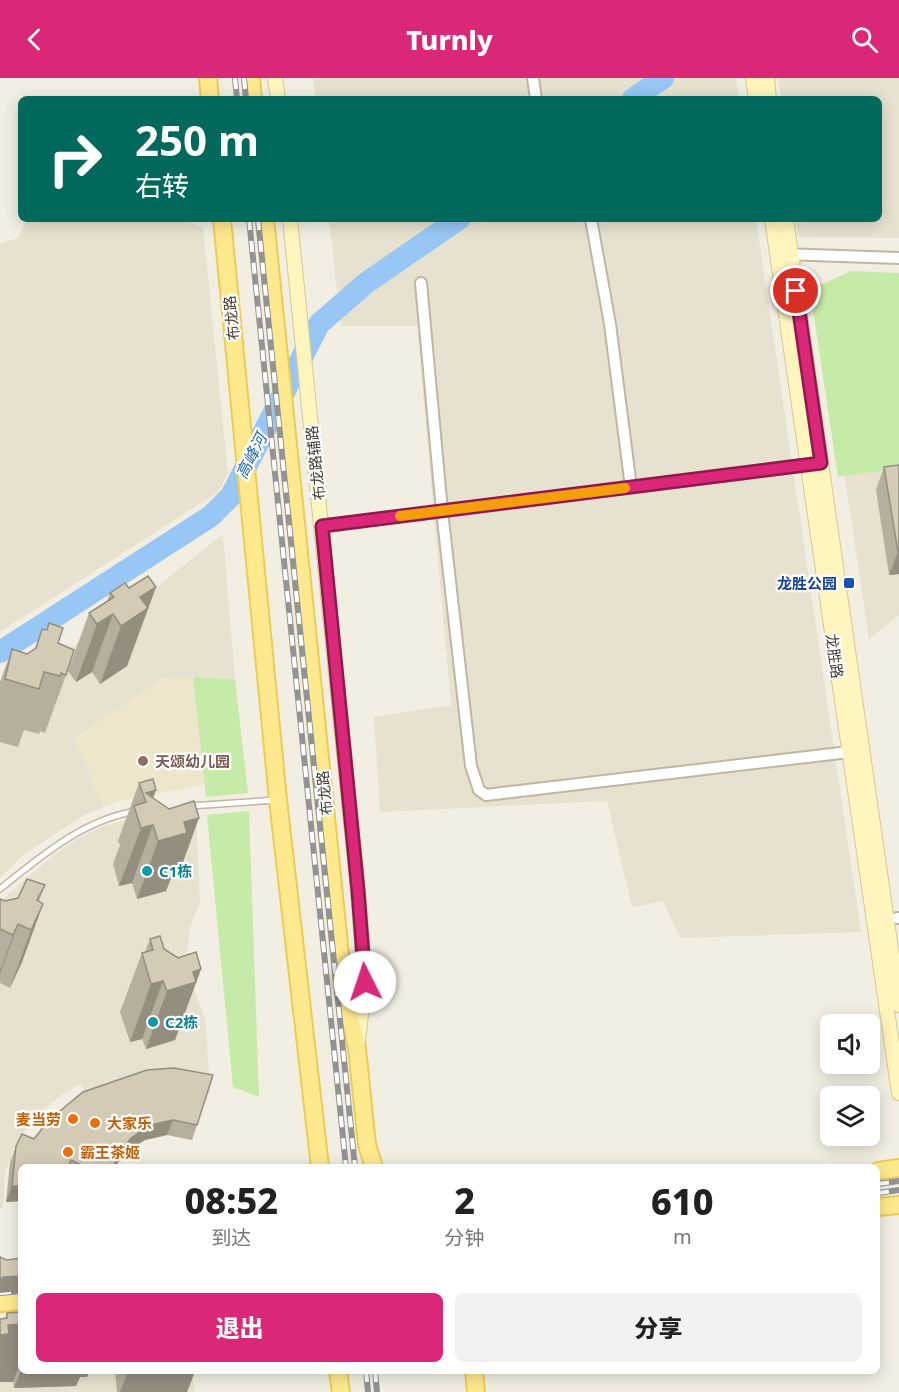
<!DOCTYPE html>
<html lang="zh">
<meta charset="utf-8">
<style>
:root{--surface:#fff;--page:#f2f2f2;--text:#222;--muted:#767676;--accent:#db2777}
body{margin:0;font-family:"Noto Sans","Noto Sans SC",sans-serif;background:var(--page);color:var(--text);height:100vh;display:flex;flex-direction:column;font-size:22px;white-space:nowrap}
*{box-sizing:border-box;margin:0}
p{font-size:20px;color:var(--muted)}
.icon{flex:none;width:33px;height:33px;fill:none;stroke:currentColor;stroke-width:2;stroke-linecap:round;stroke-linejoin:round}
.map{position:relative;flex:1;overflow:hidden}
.panel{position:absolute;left:18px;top:1086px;width:862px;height:210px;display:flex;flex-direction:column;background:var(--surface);border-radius:9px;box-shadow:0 3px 15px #0003}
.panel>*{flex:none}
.guide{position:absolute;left:18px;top:18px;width:864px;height:126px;border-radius:9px;box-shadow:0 3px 15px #0003;background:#00695c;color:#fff;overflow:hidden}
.tools{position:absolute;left:820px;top:936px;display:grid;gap:12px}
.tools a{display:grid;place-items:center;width:60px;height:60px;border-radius:9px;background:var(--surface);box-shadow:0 3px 15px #0003;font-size:30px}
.pin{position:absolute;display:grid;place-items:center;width:51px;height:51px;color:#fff;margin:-26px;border:3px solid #fff;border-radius:50%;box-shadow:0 2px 6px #0007}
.me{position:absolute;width:66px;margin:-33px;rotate:356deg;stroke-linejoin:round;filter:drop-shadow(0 0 4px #0008)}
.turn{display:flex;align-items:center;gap:21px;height:126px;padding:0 18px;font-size:27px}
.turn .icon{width:78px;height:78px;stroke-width:2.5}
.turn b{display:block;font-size:42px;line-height:51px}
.eta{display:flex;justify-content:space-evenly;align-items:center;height:102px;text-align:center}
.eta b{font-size:36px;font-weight:800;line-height:42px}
.action{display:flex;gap:12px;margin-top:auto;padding:12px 18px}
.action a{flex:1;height:69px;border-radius:9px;background:var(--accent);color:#fff;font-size:24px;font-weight:800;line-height:69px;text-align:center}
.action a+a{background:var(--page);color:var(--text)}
header{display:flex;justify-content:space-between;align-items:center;height:78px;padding:0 18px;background:var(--accent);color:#fff;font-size:27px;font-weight:800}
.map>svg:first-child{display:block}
.residential{fill:#e7e1cf}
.education{fill:#ede6ca}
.green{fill:#c6eaa7}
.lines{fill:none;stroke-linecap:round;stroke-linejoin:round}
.river{stroke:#98c7f5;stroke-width:22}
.service-casing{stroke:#beb7a4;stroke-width:8}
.minor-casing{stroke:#beb7a4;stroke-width:14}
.secondary-casing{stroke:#d5c98e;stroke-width:16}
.primary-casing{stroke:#ebcc57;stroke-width:20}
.service{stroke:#fff;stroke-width:5}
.minor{stroke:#fff;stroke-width:10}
.secondary{stroke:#fff5bf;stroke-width:14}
.primary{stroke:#ffe98e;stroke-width:16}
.rail-casing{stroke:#939393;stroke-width:6}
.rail{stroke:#fff;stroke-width:4;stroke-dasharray:11;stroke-linecap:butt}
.wall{fill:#b6af9d}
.shaded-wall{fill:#948e7f}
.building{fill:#d4cbb6;stroke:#948e7f;stroke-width:1.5}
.route-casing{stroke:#8e194d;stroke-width:15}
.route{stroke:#db2777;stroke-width:10}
.slow{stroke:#f59e0b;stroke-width:10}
.transit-dot{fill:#1a4fb4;stroke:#fff;stroke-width:2}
.education-dot{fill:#8d6e63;stroke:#fff;stroke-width:2}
.culture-dot{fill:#0f9aa8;stroke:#fff;stroke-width:2}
.food-dot{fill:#e8710a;stroke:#fff;stroke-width:2}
.labels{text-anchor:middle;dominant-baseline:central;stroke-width:4.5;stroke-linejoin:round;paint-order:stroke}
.street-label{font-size:15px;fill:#443e32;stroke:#fff}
.transit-label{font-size:15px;font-weight:bold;fill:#164399;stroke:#fff;text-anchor:end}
.education-label{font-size:15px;font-weight:bold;fill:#785e54;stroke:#fff;text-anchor:start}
.culture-label{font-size:15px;font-weight:bold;fill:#0d838f;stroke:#fff;text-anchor:start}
.food-label{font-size:15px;font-weight:bold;fill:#c56008;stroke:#fff;text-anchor:start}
.water-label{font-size:16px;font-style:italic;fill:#256cb6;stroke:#fff}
</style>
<header><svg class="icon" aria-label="back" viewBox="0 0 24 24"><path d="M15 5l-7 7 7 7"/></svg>Turnly<svg class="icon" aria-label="search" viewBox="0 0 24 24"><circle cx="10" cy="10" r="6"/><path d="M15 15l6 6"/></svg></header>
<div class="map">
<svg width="899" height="1314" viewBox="0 0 899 1314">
<rect width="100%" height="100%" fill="#f2efe2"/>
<g class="residential">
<path d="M313,0h423l3,21h-423z"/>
<path d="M778,0h121v160l-101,-1 -2,-18h83v-120h-98z"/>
<path d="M27,141h155l21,9 25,245 -10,19 -218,140v-389l18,-5z"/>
<path d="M329,141h427l105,713 -181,6 -17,-37 -31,6 -25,-106 -227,11 -6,-95 77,-12 -34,-379h-76z"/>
<path d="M899,379v158l-30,24 -26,-174z"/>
<path d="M223,456l12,145 -32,-2 -39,1 -89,61 28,68 -22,10 -58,38 -23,23v-184l127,-83z"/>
<path d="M196,734l4,90 -10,26 -3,27 4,27 13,33 2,11 4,67 -7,4 -106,14 -16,-27 -18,10 -21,17 -24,28 -13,33 -2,36h-3v-307l54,-46 23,-16 26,-13 38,-10z"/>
<path d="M0,1251l21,42h170l4,21h-195z"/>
</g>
<path class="education" d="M172,599h21l12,105 -3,3 -85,17 -14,5 -28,-67 82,-58z"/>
<g class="green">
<path d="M851,193l48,2v195l-61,9 -28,-187z"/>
<path d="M193,599l42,2 13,114 -42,4z"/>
<path d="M249,733l10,286 -26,-10 -26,-272z"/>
</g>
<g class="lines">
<g class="river">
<path d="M633,21l30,-21"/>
<path d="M0,574l211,-136 20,-20 88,-172 47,-41 93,-64"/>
</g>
<defs>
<g id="service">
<path d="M190,728l87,-6"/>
<path d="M0,811c41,-33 83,-69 136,-78"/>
</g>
<g id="minor">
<path d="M533,0l3,21"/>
<path d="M591,141l19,105 21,163"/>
<path d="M783,176l116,4"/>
<path d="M421,205l21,228 29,255 8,24 7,5 363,-43"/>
<path d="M322,448l493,-62"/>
<path d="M897,840h2"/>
</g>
<g id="secondary">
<path d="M275,0l3,21"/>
<path d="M753,0l3,21"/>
<path d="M767,0l2,21"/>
<path d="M290,141l68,672 7,91 -7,58"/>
<path d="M772,141l127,874"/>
<path d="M786,141l113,786"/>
</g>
<g id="primary">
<path d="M208,0l2,21"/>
<path d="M251,0l2,21"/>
<path d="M222,141l56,581 42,367"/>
<path d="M265,141l78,765 14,64 10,97 7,22"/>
<path d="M878,1093l21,-3"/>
<path d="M878,1129l21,-2"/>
<path d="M0,1225l21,-2"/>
<path d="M338,1293l3,21"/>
<path d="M474,1293l2,21"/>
</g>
</defs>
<use href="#service" class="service-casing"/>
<use href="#minor" class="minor-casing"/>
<use href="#secondary" class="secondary-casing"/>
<use href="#primary" class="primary-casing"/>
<use href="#service" class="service"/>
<use href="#minor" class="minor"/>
<use href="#secondary" class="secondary"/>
<use href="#primary" class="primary"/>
<defs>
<g id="rail">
<path d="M235,0l2,21"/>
<path d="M244,0l2,21"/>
<path d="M249,141l97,948"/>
<path d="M258,141l97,948"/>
<path d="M878,1106l21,-3"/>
<path d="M878,1115l21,-3"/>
<path d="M0,1215l21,-2"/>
<path d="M366,1293l2,21"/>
<path d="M375,1293l2,21"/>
</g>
</defs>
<use href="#rail" class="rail-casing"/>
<use href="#rail" class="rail"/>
</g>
<g class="wall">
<path d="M899,387v109l-10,1 -13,-85 8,-23z"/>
<path d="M156,509l-29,79 -27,18 -8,-12 -16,10 -8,-11 21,-58 18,-12 3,-8 19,-5z"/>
<path d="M42,551l16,14 8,32 -21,58 -5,-2 -1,3 -15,-4 -6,17 -18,-5v-60l12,-33 15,5 8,-5z"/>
<path d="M139,705l14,15 25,78 -7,2 -5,13 -29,8 -5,-16 -13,3 -6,-22 7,-19 -2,-4z"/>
<path d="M45,807l-6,16 4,3 -21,58 -12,26 -10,-5v-84l5,2 13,-3z"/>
<path d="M150,861l28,19 23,11 -26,71 -29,9 -4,-10 -12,3 -10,-30 22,-59 3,-1z"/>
<path d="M83,1014l114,33 -5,15 -25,-5 -22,5 -20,13 -10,14h-94v34l-15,1 4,-40 6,-16 18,-7z"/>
<path d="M21,1234v59h68l-2,6h-7l-4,9 -62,2 -1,-6h-13v-63h5l2,-6z"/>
<path d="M115,1293h80l-8,21h-70z"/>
</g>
<g class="shaded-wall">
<path d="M898,474h1v22l-10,1z"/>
<path d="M156,509l-29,79 -27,18 21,-58 19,-29z"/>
<path d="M113,536l-21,58 -16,10 21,-58z"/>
<path d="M156,712l-14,38 11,-3 -21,58 -13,3 22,-58 5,-26v-9z"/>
<path d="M199,740l-21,58 -7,2 -5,13 -29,8 21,-58 26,-19z"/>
<path d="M43,826l-21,58 -12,26 21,-58z"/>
<path d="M18,846l-18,50v-3l13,-36z"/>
<path d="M201,891l-26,71 -29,9 21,-58 26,-19z"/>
<path d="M163,903l-21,58 -12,3 21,-58z"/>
<path d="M173,1042l-6,15 -22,5 -20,13 -10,14h-2l7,-15 11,-14 19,-13z"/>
<path d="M12,1108h9v15l-15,1z"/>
<path d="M21,1198v12l-1,3 -20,2v-14l4,-2z"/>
<path d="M21,1246v36l-8,22h-13v-47l8,-10z"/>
<path d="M21,1292v1h68l-2,6h-7l-4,9 -62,2z"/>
<path d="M128,1293h67l-8,21h-67z"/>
</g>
<g class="building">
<path d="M899,387v87h-1l-14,-85z"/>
<path d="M148,498l8,11 -16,10 8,11 -27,18 -8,-12 -16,10 -8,-11 25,-16 -4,-4 15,-10 4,5z"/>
<path d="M49,545l14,5 -5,15 16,7 -8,25 -5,-2 -1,3 -16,-4 -5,17 -34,-10 7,-30 15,5 9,-6 6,-19 5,1z"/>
<path d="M153,701l3,11 -10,3 23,16 25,-8 5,17 -15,4 3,11 -29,8 -5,-16 -12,3 -7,-22 12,-4 -7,-19z"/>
<path d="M27,801l18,6 -8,15 6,4 -12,26 -13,-6 -5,11 -13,-6v-30l5,2 13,-3z"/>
<path d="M160,858l4,13 14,9 18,-6 5,17 -8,3 3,10 -29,9 -4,-10 -12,3 -9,-31 11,-3 -3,-11z"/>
<path d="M174,990l39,7 -16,50 -24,-5 -23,5 -19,13 -11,14 -7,15h-28l-14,-7 -3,7h-47v19h-9l4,-40 6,-12 12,5 14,-18 35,-29 64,-22z"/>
<path d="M0,1179l7,3 14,-2v18l-17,1 -4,2z"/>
<path d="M21,1234v12l-13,1 1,9 -9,1v-16l7,-1v-5z"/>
</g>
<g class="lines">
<defs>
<path id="route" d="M365,904l-7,-91 -36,-365 499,-63 -25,-172"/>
</defs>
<use href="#route" class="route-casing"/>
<use href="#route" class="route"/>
<path class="slow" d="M400,438l225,-28"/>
</g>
<rect class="transit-dot" x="843" y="499" width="12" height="12" rx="3"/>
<circle class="education-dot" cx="143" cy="683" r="6"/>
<g class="culture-dot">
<circle cx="147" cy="793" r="6"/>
<circle cx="153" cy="944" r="6"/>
</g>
<g class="food-dot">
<circle cx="73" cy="1041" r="6"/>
<circle cx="95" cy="1045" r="6"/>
<circle cx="68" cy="1074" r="6"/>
</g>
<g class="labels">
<g class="street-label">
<text transform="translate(231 240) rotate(-96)">布龙路</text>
<text transform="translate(315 385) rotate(-96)">布龙路辅路</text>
<text transform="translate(835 578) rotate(82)">龙胜路</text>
<text transform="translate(324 715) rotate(-96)">布龙路</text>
</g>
<g class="transit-label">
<text x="837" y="505">龙胜公园</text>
</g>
<g class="education-label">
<text x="155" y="683">天颂幼儿园</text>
</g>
<g class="culture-label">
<text x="159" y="793">C1栋</text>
<text x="165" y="944">C2栋</text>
</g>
<g class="food-label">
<text x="61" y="1041" text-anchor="end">麦当劳</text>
<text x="107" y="1045">大家乐</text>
<text x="80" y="1074">霸王茶姬</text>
</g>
<g class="water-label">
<text transform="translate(251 378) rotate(-63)">高峰河</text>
</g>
</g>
</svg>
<div class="tools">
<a><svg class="icon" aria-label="sound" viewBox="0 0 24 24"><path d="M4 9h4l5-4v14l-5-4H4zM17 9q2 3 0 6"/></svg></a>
<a><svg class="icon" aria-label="layers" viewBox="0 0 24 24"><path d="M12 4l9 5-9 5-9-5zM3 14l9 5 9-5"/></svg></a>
</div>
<div class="pin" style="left:796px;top:213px;background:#d93025"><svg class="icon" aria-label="arrive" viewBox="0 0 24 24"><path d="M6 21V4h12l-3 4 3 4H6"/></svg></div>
<svg class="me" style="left:365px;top:904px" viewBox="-20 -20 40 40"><circle r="19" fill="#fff"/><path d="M0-13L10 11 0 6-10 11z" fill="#db2777"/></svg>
<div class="guide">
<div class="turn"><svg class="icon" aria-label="right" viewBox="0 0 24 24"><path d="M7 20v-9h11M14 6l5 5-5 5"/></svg><div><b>250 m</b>右转</div></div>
</div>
<section class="panel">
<div class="eta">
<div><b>08:52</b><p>到达</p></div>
<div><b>2</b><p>分钟</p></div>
<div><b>610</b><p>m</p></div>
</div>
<div class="action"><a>退出</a><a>分享</a></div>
</section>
</div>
